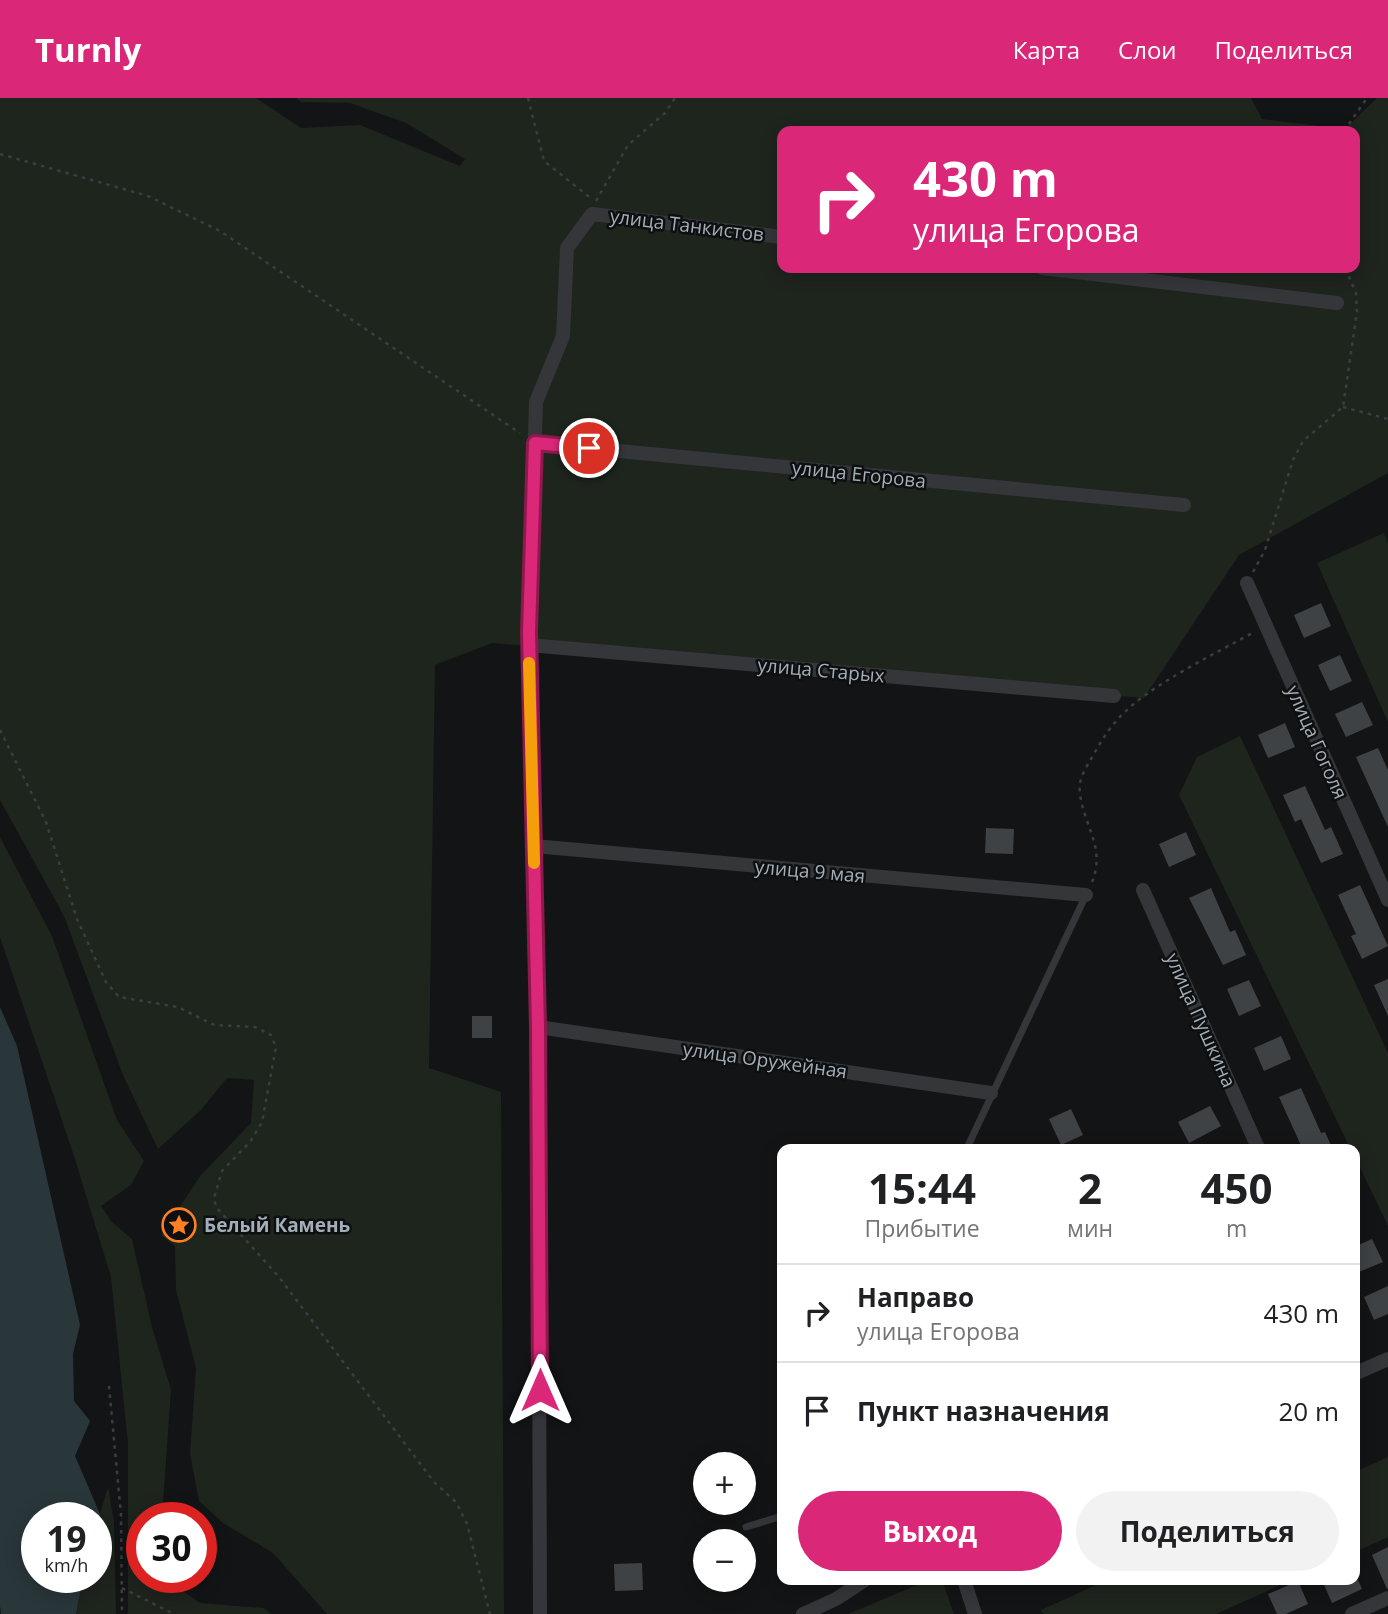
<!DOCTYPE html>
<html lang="ru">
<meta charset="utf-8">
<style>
:root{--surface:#fff;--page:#f2f2f2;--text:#202124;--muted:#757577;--line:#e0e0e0;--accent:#db2777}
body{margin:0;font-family:"Open Sans",sans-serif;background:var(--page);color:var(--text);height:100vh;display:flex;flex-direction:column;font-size:26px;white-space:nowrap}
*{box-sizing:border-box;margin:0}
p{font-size:23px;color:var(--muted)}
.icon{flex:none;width:38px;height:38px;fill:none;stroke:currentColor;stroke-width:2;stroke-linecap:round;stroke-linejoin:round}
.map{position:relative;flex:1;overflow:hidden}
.panel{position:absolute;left:777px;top:1046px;width:583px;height:441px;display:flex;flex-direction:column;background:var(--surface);border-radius:14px;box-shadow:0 4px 18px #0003}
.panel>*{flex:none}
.top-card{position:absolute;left:777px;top:28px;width:583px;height:147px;border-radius:14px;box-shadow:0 4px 18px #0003;background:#db2777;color:#fff;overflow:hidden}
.controls{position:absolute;left:693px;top:1354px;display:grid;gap:14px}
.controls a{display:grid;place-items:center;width:63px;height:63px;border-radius:50%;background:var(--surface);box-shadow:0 4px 18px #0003;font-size:35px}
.speed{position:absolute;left:21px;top:1404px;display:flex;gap:14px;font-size:35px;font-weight:700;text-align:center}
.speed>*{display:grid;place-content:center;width:91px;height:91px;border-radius:50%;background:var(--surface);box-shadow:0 4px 18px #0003;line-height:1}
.speed small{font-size:18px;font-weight:400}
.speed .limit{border:10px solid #d22;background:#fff;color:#111}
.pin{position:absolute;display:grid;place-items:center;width:60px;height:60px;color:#fff;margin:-30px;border:4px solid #fff;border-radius:50%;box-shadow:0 2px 7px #0007}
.me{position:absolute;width:77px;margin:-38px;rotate:0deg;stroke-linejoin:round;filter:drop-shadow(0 0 5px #0008)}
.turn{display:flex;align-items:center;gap:24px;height:147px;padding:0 21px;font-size:32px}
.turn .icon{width:91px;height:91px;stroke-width:2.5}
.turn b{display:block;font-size:49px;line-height:60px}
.eta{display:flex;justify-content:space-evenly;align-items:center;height:119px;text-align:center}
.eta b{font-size:42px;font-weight:700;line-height:49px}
.primary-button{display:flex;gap:14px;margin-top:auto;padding:14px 21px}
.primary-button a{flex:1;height:80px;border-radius:42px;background:var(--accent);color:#fff;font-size:28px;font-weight:700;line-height:80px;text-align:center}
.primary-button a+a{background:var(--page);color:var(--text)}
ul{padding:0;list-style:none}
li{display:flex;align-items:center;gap:21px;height:98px;padding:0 21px;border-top:2px solid var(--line)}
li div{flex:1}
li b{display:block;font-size:26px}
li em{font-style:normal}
header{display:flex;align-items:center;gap:42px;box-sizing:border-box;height:98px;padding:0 35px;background:var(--accent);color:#fff}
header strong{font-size:33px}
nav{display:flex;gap:38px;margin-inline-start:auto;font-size:24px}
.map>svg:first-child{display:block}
.green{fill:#1e251d;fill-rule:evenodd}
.water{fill:#29363a}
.building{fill:#3f4245}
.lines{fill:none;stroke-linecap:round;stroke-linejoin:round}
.path{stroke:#3a3e41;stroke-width:2.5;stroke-dasharray:3.5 5;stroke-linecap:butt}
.lane{stroke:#34363a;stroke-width:7}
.street{stroke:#34363a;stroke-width:14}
.route-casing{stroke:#8e194d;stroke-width:18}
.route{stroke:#db2777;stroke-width:12}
.slow{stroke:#f59e0b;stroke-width:12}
.labels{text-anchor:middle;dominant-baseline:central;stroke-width:5;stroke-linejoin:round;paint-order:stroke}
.street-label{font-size:19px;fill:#a4aeb6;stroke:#0e0f10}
.poi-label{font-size:19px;font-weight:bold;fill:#a4aeb6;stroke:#0e0f10;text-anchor:start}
</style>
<header>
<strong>Turnly</strong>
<nav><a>Карта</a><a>Слои</a><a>Поделиться</a></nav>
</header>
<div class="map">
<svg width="1388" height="1516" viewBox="0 0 1388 1516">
<rect width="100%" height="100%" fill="#131415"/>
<g class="green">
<path d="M0,0h256l45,30 59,-3 100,41 5,-7 -59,-36 -56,-20 -49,-1 -5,-4h955l11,21 83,10 32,-31h11v375l-149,82 -95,143 -652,-55 -57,22 -6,403 72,24 3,522h-177l-54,-61 -50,-30 -24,-22 -9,-47 6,-86 -20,-78 -1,-44 -14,-11 40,-60 50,-52 3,-43 -27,-2 -26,32 -43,39 -35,-74 -59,-159 -64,-116zM782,33h572v137h-572z"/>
<path d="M1384,435l4,10v179l-71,-159z"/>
<path d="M1240,638l148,317v173l-33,-69 -1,-7h-3l-172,-355 18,-38z"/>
<path d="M0,739l52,99 65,184 27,41 -13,24 -30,21 10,15 21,18 20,88 19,63 -9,127h-20v60h21l37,26 64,5 7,6h-143v-170l-17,-167 -37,-121 -74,-219z"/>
<path d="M1388,1359v80l-33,15v-80z"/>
<path d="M108,1389l6,35 2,92h-40l7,-37h13v-49z"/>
<path d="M929,1482h13l12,34h-106z"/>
<path d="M1107,1482h185l-76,34h-173l-2,-4z"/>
</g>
<path class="water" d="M0,909l17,39 63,279 -7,29 1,47 16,20 -15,35 25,58 -4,14v-11h-59v60h46l-7,37h-75l-1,-8z"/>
<g class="building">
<path d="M1321,505l10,23 -27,12 -10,-23z"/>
<path d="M1340,557l12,26 -22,10 -12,-26z"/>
<path d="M1362,604l11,23 -27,12 -11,-23z"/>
<path d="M1285,625l10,24 -27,11 -10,-23z"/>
<path d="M1378,650l10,22v57l-32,-70z"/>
<path d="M1305,688l20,44 6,-3 12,27 -22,9 -20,-44 -6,3 -12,-27z"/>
<path d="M986,730l28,1 -1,25 -28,-1z"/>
<path d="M1186,734l10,23 -27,12 -10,-23z"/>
<path d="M1360,787l28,61 -26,13 -11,-23 5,-2 -18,-39z"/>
<path d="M1211,790l19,44 5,-2 11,25 -23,10 -34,-67z"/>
<path d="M1388,881v37l-14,-31z"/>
<path d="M1249,882l12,26 -22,10 -12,-27z"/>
<rect x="472" y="918" width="20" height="22"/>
<path d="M1281,938l10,23 -27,12 -10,-23z"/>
<path d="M1301,990l20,45 4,-1 8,18h-30l-24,-53z"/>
<path d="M1210,1008l11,20 -32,17 -11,-21z"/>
<path d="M1071,1011l12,26 -22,10 -12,-26z"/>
<path d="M1372,1141l11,23 -29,12v-27z"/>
<path d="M1388,1188v28l-14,6 -10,-23z"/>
<path d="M1388,1449v41l-1,1 -15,-34z"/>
<path d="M642,1465l1,27 -28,1 -1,-27z"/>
<path d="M1322,1482h36l4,9 -30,14z"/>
<path d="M1298,1483l10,23 -22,10h-9l-9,-20z"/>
</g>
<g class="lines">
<g class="path">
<path d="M528,0l16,63 49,39"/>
<path d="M1344,33l23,-33"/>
<path d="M0,56l148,42 72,35 300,202"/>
<path d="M596,103l32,-56 37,-32 10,-15"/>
<path d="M1343,309l45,12"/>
<path d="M1253,474l12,-22 28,-90 10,-19 40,-34 14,-95 -1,-19 -11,-25"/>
<path d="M0,632l46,92 31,97 29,63 13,15 59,10 36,18 41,2 16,8 5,12 -14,75 -12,20 -28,29 -8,27 2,9 63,70 155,205 22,20 11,22 23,90"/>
<path d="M1092,784c14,-34 -8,-56 -12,-88 -2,-14 4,-23 11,-35 8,-14 16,-28 27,-40 29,-33 97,-65 136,-87"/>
<path d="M109,1288l12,129 1,99"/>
<path d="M122,1490l52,26"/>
</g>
<g class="lane">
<path d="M966,1052l120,-255"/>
<path d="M746,1429l36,-11"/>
</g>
<g class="street">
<path d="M1042,170l295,35"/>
<path d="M535,345l649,62"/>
<path d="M1247,485l141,317"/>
<path d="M529,547l585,51"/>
<path d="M534,748l552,49"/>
<path d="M1143,792l116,260"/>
<path d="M538,929l453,66"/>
<path d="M1354,1276l34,-15"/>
<path d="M964,1482l11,34"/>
<path d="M540,1516l-2,-587 -9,-395 7,-230 27,-66 4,-88 25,-34 190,23"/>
<path d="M803,1516l33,-15 29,-19"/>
<path d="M1352,1516l36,-16"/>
</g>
</g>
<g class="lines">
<defs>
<path id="route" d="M540,1292l-2,-363 -9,-395 6,-189 54,5"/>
</defs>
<use href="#route" class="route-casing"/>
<use href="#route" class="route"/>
<path class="slow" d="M529,565l5,200"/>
</g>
<defs>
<symbol id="sight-ring" viewBox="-11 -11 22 22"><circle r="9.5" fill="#0e0f10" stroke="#ff8022" stroke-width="1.5"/><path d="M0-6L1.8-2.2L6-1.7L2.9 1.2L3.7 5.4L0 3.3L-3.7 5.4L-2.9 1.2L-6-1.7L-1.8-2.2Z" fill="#ff8022"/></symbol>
</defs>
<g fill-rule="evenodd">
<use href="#sight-ring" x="160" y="1108" width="38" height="38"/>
</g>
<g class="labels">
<g class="street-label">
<text transform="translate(687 127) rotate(7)">улица Танкистов</text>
<text transform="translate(859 376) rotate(6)">улица Егорова</text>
<text transform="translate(821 572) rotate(5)">улица Старых</text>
<text transform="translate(1317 644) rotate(66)">улица Гоголя</text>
<text transform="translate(810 773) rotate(5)">улица 9 мая</text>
<text transform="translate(1201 922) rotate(66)">улица Пушкина</text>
<text transform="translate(765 962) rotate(8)">улица Оружейная</text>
</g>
<g class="poi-label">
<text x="204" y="1127">Белый Камень</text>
</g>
</g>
</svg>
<div class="controls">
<a>+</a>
<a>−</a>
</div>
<div class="speed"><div>19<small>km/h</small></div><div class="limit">30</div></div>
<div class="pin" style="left:589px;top:350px;background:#d93025"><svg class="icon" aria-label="arrive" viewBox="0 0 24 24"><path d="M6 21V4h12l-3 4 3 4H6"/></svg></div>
<svg class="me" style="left:540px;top:1292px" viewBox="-20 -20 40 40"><path d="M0-17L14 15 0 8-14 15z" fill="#db2777" stroke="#fff" stroke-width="4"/></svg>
<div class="top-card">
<div class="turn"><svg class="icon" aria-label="right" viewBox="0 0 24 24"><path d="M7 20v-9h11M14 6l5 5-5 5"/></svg><div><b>430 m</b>улица Егорова</div></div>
</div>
<section class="panel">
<div class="eta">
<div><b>15:44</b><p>Прибытие</p></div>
<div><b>2</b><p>мин</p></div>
<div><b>450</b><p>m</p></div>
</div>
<ul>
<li><svg class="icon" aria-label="right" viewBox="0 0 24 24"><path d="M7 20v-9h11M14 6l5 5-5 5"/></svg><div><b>Направо</b><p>улица Егорова</p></div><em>430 m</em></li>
<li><svg class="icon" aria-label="arrive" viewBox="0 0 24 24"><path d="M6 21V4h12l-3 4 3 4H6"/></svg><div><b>Пункт назначения</b></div><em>20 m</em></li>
</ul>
<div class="primary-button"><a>Выход</a><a>Поделиться</a></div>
</section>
</div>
